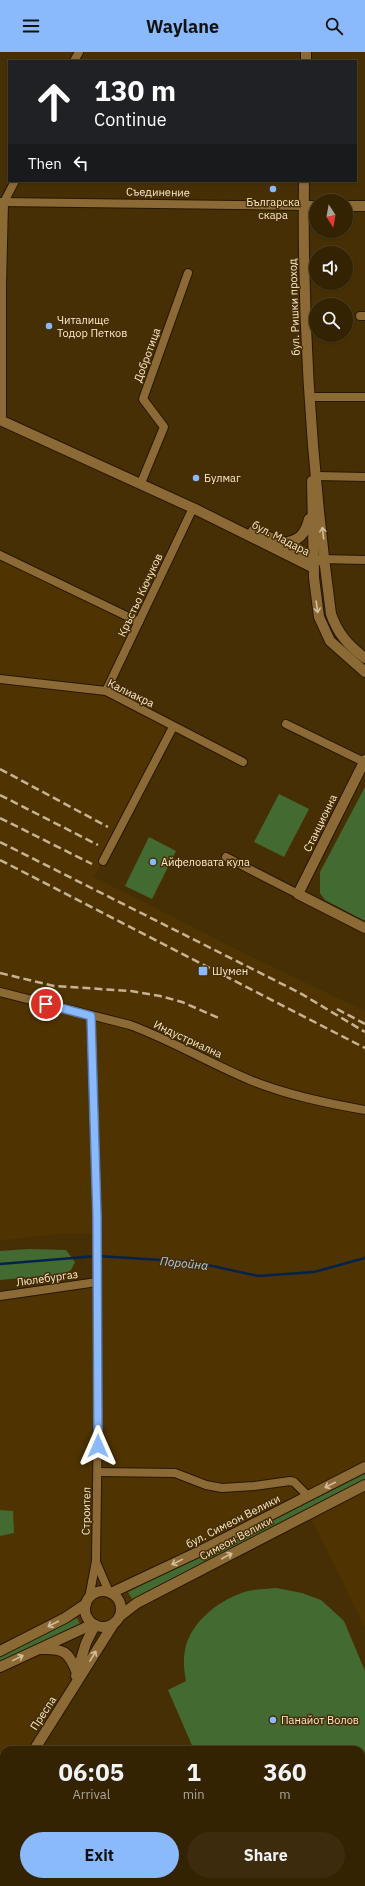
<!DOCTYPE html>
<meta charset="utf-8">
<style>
:root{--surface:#342303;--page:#3c2b0d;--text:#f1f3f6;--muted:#a9a49a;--line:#4e4025;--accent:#8abafc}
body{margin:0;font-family:"IBM Plex Sans",sans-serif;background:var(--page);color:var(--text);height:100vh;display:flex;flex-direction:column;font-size:15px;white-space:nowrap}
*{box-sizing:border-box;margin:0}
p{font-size:13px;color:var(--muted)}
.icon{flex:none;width:22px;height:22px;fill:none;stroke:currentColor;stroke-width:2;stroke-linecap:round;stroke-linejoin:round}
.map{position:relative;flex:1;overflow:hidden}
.details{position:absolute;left:0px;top:1694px;width:365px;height:140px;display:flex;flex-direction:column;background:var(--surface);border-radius:12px 12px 0 0;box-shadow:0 1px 3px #0004,0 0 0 1px var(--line)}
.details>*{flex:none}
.guide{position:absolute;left:8px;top:8px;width:349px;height:122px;border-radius:0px;box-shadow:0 1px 3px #0004,0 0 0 1px var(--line);background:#202124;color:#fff;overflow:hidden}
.needle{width:26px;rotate:169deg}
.fabs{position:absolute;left:309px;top:142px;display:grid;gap:8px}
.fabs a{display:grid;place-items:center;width:44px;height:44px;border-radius:50%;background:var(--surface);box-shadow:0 1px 3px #0004,0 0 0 1px var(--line);font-size:20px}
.pin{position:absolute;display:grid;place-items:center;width:34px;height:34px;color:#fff;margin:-17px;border:2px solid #fff;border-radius:50%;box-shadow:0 1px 4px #0007}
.me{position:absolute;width:44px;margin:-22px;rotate:0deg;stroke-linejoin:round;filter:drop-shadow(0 0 3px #0008)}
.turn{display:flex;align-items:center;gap:14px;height:84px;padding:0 20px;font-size:18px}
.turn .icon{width:52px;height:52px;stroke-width:2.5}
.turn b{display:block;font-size:28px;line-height:34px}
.then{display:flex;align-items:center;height:38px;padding:0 20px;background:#0003;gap:8px;font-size:15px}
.eta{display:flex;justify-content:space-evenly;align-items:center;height:68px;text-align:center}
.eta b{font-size:24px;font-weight:800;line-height:28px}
.primary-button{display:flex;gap:8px;margin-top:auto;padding:8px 20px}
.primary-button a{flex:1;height:46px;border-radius:24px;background:var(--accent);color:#111;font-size:16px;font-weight:800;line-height:46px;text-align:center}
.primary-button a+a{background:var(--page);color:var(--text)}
header{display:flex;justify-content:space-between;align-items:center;height:52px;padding:0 20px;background:var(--accent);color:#111;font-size:18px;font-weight:800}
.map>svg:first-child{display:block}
.built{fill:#4f3401}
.green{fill:#436b31}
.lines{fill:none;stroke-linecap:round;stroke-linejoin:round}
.stream{stroke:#04234c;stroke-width:2.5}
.minor-casing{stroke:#281800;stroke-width:10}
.tertiary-casing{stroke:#281800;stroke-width:12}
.secondary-casing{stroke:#281800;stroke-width:12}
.minor{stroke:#8b6a36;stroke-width:8}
.tertiary{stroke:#8b6a36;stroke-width:10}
.secondary{stroke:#8b6a36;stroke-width:10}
.rail{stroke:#c7b393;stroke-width:2.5;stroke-dasharray:8 4;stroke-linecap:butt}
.oneway{stroke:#d5bd99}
.route-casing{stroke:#5a79a4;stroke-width:10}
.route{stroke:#8abafc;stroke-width:7}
.poi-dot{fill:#8abafc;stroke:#462f04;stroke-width:1.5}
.labels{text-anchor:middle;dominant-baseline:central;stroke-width:3;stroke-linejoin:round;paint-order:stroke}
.street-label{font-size:11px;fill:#fdeacf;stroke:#462f04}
.poi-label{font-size:11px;fill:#fdeacf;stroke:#462f04;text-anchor:start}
.water-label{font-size:12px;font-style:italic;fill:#abc9f3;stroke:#462f04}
</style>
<header><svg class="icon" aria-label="menu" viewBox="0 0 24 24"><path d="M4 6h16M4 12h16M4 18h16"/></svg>Waylane<svg class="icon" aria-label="search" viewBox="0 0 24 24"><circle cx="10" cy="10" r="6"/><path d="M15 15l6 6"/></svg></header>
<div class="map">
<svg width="365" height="1834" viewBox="0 0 365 1834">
<rect width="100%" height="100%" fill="#462f04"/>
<path class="built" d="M0,503l139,67 -33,69 67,36 -79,150 156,79 115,55v617l-56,-114 -188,98 -4,8 -12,7h-18l-51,22 26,1 15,23 -43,77h-30v47l-4,6v-507l97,-14v-48h-40l-57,7z"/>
<g class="green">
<path d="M365,735v134l-40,-21 -5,-7v-21z"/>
<path d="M279,742l30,15 -25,48 -30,-15z"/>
<path d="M149,785l27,14 -24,48 -27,-13z"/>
<path d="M29,1197l37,1 9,12 -4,8 -8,4 -63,6v-29z"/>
<path d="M365,1420v9l-233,118 -4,-7z"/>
<path d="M0,1458l13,1 1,22 -14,3z"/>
<path d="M276,1536l26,5 19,7 23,21 21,50v215h-335l-1,-4h332v-132h-167l-26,-60 18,-9c-2,-11 -3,-20 -1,-31 5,-28 36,-52 63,-59 9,-2 19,-2 28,-3z"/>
<path d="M77,1566l3,6 -80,40v-7z"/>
</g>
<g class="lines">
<path class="stream" d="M0,1212l97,-8 97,6 64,14 56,-4 51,-14"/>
<defs>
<g id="minor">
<path d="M74,9l5,-9"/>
<path d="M0,150l304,4"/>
<path d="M360,264h5"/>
<path d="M310,345h55"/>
<path d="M2,369v-136l2,-83 11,-21"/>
<path d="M317,424l48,1"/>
<path d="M141,431l23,-56 -21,-28 45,-126"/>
<path d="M0,503l139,67"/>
<path d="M320,507l45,1"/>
<path d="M0,627l106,12 137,71"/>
<path d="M106,639l87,-183"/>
<path d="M286,672l78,38"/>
<path d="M226,805l72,37"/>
<path d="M103,809l70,-134"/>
<path d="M0,940l130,33c41,15 79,38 120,55 37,15 75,23 115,30"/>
<path d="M0,1244l97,-14"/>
<path d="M98,1420l77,1 31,12 16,3 32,-2 36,-5 4,1 14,14"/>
<path d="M96,1510l13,30"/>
<path d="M89,1546l7,-37 2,-149 -1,-195 -6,-201"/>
</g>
<g id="tertiary">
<path d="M304,154h12"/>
<path d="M346,154h19"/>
<path d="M365,708l-67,134 67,34"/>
<path d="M76,1624l10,-33 9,-18"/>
<path d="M34,1698l80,-127"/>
<path d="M0,1751l4,-6"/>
</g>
<g id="secondary">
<path d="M306,9v-9"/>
<path d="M304,129c-2,145 8,290 27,433 7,20 17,31 34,44"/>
<path d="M0,368l193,88 121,60"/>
<path d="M312,429l2,97 5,39 11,24 35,31"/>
<path d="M253,479l46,18 18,12"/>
<path d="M282,491c17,-2 23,-8 27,-24"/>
<circle cx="103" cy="1557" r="18"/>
<path d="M111,1541l87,-41 167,-85"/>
<path d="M120,1564l17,-13 228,-118"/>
<path d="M41,1597c23,-1 28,3 36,24"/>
<path d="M0,1599l65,-33 21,-14"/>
<path d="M0,1615l93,-43"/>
</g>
</defs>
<use href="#minor" class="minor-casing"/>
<use href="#tertiary" class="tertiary-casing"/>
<use href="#secondary" class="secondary-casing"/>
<use href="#minor" class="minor"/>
<use href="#tertiary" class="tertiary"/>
<use href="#secondary" class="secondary"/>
<g class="rail">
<path d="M0,717l108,58"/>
<path d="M0,743l98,50"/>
<path d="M0,766l92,46"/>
<path d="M0,790l300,151 65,39"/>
<path d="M0,808l365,188"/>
<path d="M0,921l54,13 77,5 29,5 22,6 39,17"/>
<path d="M337,957l28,15"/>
</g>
</g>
<defs><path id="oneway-shaft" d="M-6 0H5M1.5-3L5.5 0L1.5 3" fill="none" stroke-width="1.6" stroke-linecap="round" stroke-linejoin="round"/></defs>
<g class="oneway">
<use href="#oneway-shaft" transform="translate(323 481) rotate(-96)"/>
<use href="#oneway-shaft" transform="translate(317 555) rotate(82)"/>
<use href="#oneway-shaft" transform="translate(330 1433) rotate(153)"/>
<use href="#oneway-shaft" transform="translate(227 1504) rotate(-28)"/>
<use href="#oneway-shaft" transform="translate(177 1510) rotate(154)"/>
<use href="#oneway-shaft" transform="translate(53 1572) rotate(153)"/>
<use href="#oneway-shaft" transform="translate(93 1604) rotate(-59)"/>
<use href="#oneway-shaft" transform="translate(18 1606) rotate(-26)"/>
</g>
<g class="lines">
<defs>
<path id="route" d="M46,952l45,12 6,201 1,229"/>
</defs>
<use href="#route" class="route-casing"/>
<use href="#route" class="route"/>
</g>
<g class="poi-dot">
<circle cx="273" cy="137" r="4"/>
<circle cx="49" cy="274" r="4"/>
<circle cx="196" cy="426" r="4"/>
<circle cx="153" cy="810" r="4"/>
<rect x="198" y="914" width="10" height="10" rx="2"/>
<circle cx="273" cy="1668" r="4"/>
</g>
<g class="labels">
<g class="street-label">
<text transform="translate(158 140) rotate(1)">Съединение</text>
<text transform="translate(294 255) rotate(-92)">бул. Ришки проход</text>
<text transform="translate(147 303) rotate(-70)">Добротица</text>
<text transform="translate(281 486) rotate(27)">бул. Мадара</text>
<text transform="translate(140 543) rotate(-65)">Кръстьо Кючуков</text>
<text transform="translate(131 641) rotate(26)">Калиакра</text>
<text transform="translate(320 771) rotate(-64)">Станционна</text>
<text transform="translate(188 987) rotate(25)">Индустриална</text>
<text transform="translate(47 1226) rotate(-8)">Люлебургаз</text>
<text transform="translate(86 1459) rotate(-89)">Строител</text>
<text transform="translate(233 1469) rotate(-27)">бул. Симеон Велики</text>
<text transform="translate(236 1486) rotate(-28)">Симеон Велики</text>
<text transform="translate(43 1661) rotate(-57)">Преспа</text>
</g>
<g class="poi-label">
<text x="273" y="150" text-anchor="middle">Българска<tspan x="273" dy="13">скара</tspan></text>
<text x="57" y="268">Читалище<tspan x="57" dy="13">Тодор Петков</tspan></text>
<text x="204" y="426">Булмаг</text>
<text x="161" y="810">Айфеловата кула</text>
<text x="212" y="919">Шумен</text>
<text x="281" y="1668">Панайот Волов</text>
</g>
<g class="water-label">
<text transform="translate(184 1211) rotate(6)">Поройна</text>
</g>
</g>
</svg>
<div class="fabs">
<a><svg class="needle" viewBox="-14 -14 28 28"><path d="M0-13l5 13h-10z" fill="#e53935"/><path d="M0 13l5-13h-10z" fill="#a9a49a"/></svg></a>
<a><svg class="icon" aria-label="sound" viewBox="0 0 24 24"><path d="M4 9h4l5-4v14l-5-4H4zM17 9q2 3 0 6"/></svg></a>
<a><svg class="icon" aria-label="search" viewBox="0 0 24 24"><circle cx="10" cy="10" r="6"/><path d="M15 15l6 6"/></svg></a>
</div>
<div class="pin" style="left:46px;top:952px;background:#d93025"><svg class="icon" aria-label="arrive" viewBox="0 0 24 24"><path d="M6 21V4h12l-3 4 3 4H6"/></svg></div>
<svg class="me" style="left:98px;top:1394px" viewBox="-20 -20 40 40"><path d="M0-17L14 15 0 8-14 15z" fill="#8abafc" stroke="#fff" stroke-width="4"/></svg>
<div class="guide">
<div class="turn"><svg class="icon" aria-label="ahead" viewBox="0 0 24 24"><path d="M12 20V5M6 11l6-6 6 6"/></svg><div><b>130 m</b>Continue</div></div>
<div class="then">Then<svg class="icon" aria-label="left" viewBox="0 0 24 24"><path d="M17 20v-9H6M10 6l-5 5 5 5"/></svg></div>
</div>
<section class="details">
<div class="eta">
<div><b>06:05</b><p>Arrival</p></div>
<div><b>1</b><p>min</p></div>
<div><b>360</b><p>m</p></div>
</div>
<div class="primary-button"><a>Exit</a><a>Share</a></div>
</section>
</div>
